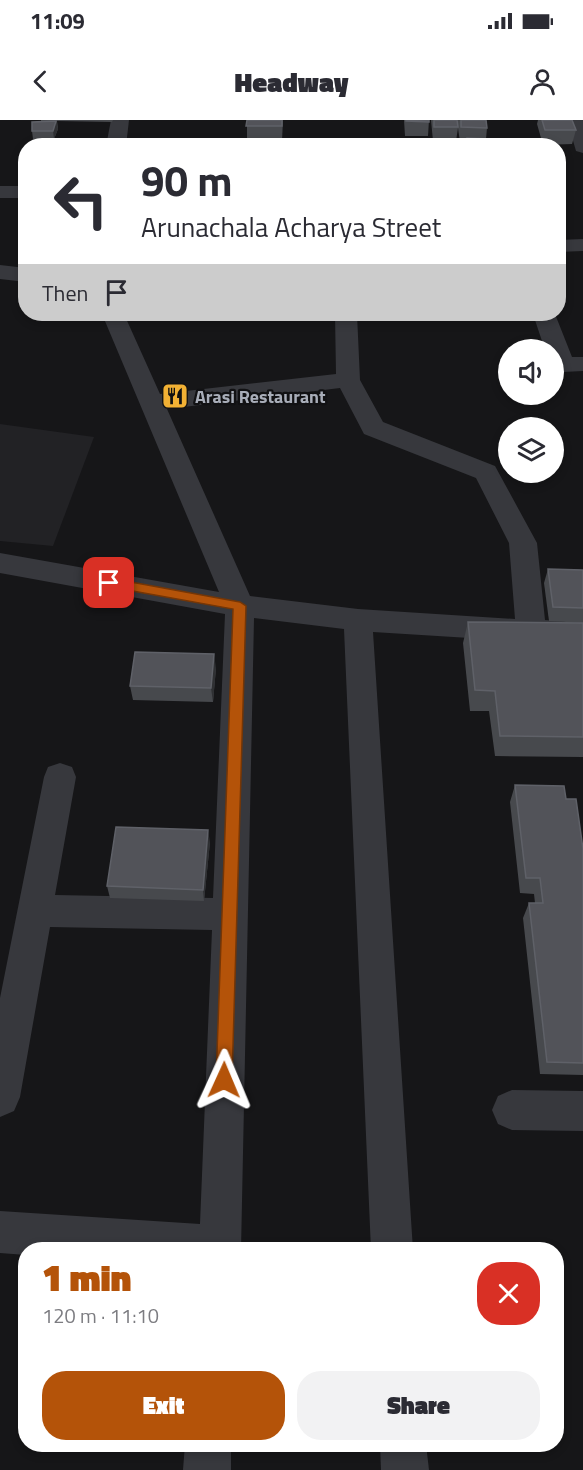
<!DOCTYPE html>
<meta charset="utf-8">
<style>
:root{--surface:#fff;--page:#f2f2f3;--text:#2b2b33;--muted:#7c7c81;--accent:#b45309}
body{margin:0;font-family:"Titillium Web",sans-serif;background:var(--page);color:var(--text);height:100vh;display:flex;flex-direction:column;font-size:22px;white-space:nowrap}
*{box-sizing:border-box;margin:0}
p{font-size:20px;color:var(--muted)}
.icon{flex:none;width:33px;height:33px;fill:none;stroke:currentColor;stroke-width:2;stroke-linecap:round;stroke-linejoin:round}
.map{position:relative;flex:1;overflow:hidden}
.panel{position:absolute;left:18px;top:1122px;width:546px;height:210px;display:flex;flex-direction:column;background:var(--surface);border-radius:24px;box-shadow:0 3px 9px #0003}
.panel>*{flex:none}
.top-card{position:absolute;left:18px;top:18px;width:548px;height:183px;border-radius:24px;box-shadow:0 3px 9px #0003;background:#fff;color:var(--text);overflow:hidden}
.tools{position:absolute;left:498px;top:219px;display:grid;gap:12px}
.tools a{display:grid;place-items:center;width:66px;height:66px;border-radius:50%;background:var(--surface);box-shadow:0 3px 9px #0003;font-size:30px}
.pin{position:absolute;display:grid;place-items:center;width:51px;height:51px;color:#fff;margin:-26px;border-radius:12px;box-shadow:0 3px 9px #0006}
.me{position:absolute;width:66px;margin:-33px;rotate:1deg;stroke-linejoin:round;filter:drop-shadow(0 0 4px #0008)}
.turn{display:flex;align-items:center;gap:21px;height:126px;padding:0 24px;font-size:27px}
.turn .icon{width:78px;height:78px;stroke-width:2.5}
.turn b{display:block;font-size:42px;line-height:51px}
.then{display:flex;align-items:center;height:57px;padding:0 24px;background:#0003;gap:12px;font-size:22px}
.round{display:grid;place-items:center;flex:none;width:63px;height:63px;border-radius:24px;background:var(--page)}
.headline{display:flex;align-items:center;justify-content:space-between;height:102px;padding:0 24px}
h1{font-size:36px;font-weight:800;line-height:45px;color:var(--accent)}
.action{display:flex;gap:12px;margin-top:auto;padding:12px 24px}
.action a{flex:1;height:69px;border-radius:24px;background:var(--accent);color:#fff;font-size:24px;font-weight:800;line-height:69px;text-align:center}
.action a+a{background:var(--page);color:var(--text)}
.status{display:flex;justify-content:space-between;align-items:center;height:42px;padding:0 30px;background:var(--surface);direction:ltr}
.status svg{height:16px;fill:currentColor}
header{display:flex;justify-content:space-between;align-items:center;height:78px;padding:0 24px;background:var(--surface);font-size:27px;font-weight:800}
.map>svg:first-child{display:block}
.built{fill:#222225}
.lines{fill:none;stroke-linecap:round;stroke-linejoin:round}
.minor{fill:#37383d;fill-rule:evenodd}
.wall{fill:#47494d}
.shaded-wall{fill:#2f3033}
.building{fill:#525359;stroke:#5f6168;stroke-width:1.5}
.route{fill:#b45309;stroke:#753606;stroke-width:1.5}
.labels{text-anchor:middle;dominant-baseline:central;stroke-width:4.5;stroke-linejoin:round;paint-order:stroke}
.far-poi-label{font-size:18px;font-weight:bold;fill:#a8adb8;stroke:#111113;text-anchor:start}
</style>
<div class="status"><b>11:09</b><svg viewBox="0 0 49 12"><path d="M0 12V9h3v3zM5 12V6h3v6zM10 12V3h3v9zM15 12V0h3v12zM26 1h20v11H26zM47 4h2v5h-2z"/></svg></div>
<header><svg class="icon" aria-label="back" viewBox="0 0 24 24"><path d="M15 5l-7 7 7 7"/></svg>Headway<svg class="icon" aria-label="person" viewBox="0 0 24 24"><circle cx="12" cy="8" r="4"/><path d="M4 21q1-7 8-7t8 7"/></svg></header>
<div class="map">
<svg width="583" height="1350" viewBox="0 0 583 1350">
<rect width="100%" height="100%" fill="#161618"/>
<path class="built" d="M0,304l94,13 -41,109 -53,-5z"/>
<g class="lines">
<g class="minor">
<path d="M111,0h18l-3,26h-20z"/>
<path d="M567,0h16v33l-7,-2z"/>
<rect x="0" y="66" width="26" height="12"/>
<path d="M583,119v12l-25,1v-12z"/>
<path d="M0,145l26,3v14l-26,-3z"/>
<path d="M102,194h22l36,80 176,-20 -1,-60h22l3,66 23,42 112,44 42,77 8,77 38,3v22l-210,-13 40,618h-42l-27,-621 -90,-11 -13,632h-215v5l-26,-2v-42l200,13 12,-294 -162,-3 -30,170 -6,14 -14,6v-119l44,-221 4,-10 12,-4 12,4 4,10 -21,118 158,3 12,-284 -225,-41v-20l219,39zM340,268l24,46 112,44 33,65 6,76 -157,-10 -108,-13 -83,-187z"/>
<path d="M533,194h22l17,43h11v14l-20,1 -9,-2v-20h-9z"/>
<path d="M512,970l71,1v40l-71,-1 -14,-6 -6,-14 6,-14z"/>
<path d="M185,1324h46v26h-48z"/>
<path d="M380,1324h46l3,26h-48z"/>
</g>
</g>
<g class="wall">
<path d="M41,0h72l-1,2 -55,-1 1,8 -4,10h-21l-1,-8 9,-10z"/>
<path d="M247,0h36l-1,21h-35z"/>
<path d="M404,0h25l-1,16h-23z"/>
<path d="M431,0h55l1,8 -1,11 4,7h-24v-4h-6l-2,-14 -2,13h-23z"/>
<path d="M538,0h34l4,10 -4,14 -29,1 -6,-21z"/>
<path d="M548,449l35,1v53l-34,-2 -5,-38z"/>
<path d="M468,502l115,1v134l-88,-1 -6,-45h-19l-7,-68z"/>
<path d="M216,548l-3,34 -80,-2 -3,-14z"/>
<path d="M515,665l51,14 17,50v226l-43,-1 -17,-156 6,-15h6l-1,-9 -14,-1 -10,-91z"/>
<path d="M210,722l-6,59 -94,-3 -3,-12z"/>
</g>
<g class="shaded-wall">
<path d="M56,1l2,8 -4,10 -1,-8z"/>
<path d="M214,534l2,14 -3,34 -2,-14z"/>
<path d="M208,710l2,12 -6,59 -1,-11z"/>
</g>
<g class="building">
<path d="M247,0h35v6h-36z"/>
<path d="M406,0h23v2l-23,-1z"/>
<path d="M434,0h23l1,7h-24z"/>
<path d="M461,0h25l1,8 -26,-1z"/>
<path d="M542,0h30l4,10h-31z"/>
<path d="M56,1l-3,10h-21v-9z"/>
<path d="M467,18l22,1 1,7h-22z"/>
<path d="M548,449l35,1v38l-30,-1z"/>
<path d="M468,502l115,1v114l-83,-1 -5,-45 -20,-1z"/>
<path d="M135,532l79,2 -3,34 -81,-2z"/>
<path d="M515,665l49,1 2,13h10l7,50v214l-36,-1 -18,-159h14l-3,-25h-14z"/>
<path d="M116,707l92,3 -5,60 -96,-4z"/>
</g>
<path class="route" d="M109,458l131,24 6,4 -14,474 -2,5 -6,3 -5,-3 -3,-5 17,-471 -128,-23v-6z"/>
<defs>
<symbol id="restaurant-square" viewBox="-11 -11 22 22"><rect x="-9" y="-9" width="18" height="18" rx="4" fill="#f2b134" stroke="#111113"/><path d="M-5-6h1v4h1v-4h1v4h1v-4h1v5L-1.5 .5V6h-2V.5L-5-1ZM5-6V6H3V1.5H1.5Q1.5-4 5-6Z" fill="#111"/></symbol>
</defs>
<g fill-rule="evenodd">
<use href="#restaurant-square" x="160" y="261" width="30" height="30"/>
</g>
<g class="labels">
<g class="far-poi-label">
<text x="195" y="276">Arasi Restaurant</text>
</g>
</g>
</svg>
<div class="tools">
<a><svg class="icon" aria-label="sound" viewBox="0 0 24 24"><path d="M4 9h4l5-4v14l-5-4H4zM17 9q2 3 0 6"/></svg></a>
<a><svg class="icon" aria-label="layers" viewBox="0 0 24 24"><path d="M12 4l9 5-9 5-9-5zM3 14l9 5 9-5"/></svg></a>
</div>
<div class="pin" style="left:109px;top:463px;background:#d93025"><svg class="icon" aria-label="arrive" viewBox="0 0 24 24"><path d="M6 21V4h12l-3 4 3 4H6"/></svg></div>
<svg class="me" style="left:224px;top:960px" viewBox="-20 -20 40 40"><path d="M0-17L14 15 0 8-14 15z" fill="#b45309" stroke="#fff" stroke-width="4"/></svg>
<div class="top-card">
<div class="turn"><svg class="icon" aria-label="left" viewBox="0 0 24 24"><path d="M17 20v-9H6M10 6l-5 5 5 5"/></svg><div><b>90 m</b>Arunachala Acharya Street</div></div>
<div class="then">Then<svg class="icon" aria-label="arrive" viewBox="0 0 24 24"><path d="M6 21V4h12l-3 4 3 4H6"/></svg></div>
</div>
<section class="panel">
<div class="headline"><div><h1>1 min</h1><p>120 m · 11:10</p></div><a class="round" style="background:#d93025;color:#fff"><svg class="icon" aria-label="close" viewBox="0 0 24 24"><path d="M6 6l12 12M18 6L6 18"/></svg></a></div>
<div class="action"><a>Exit</a><a>Share</a></div>
</section>
</div>
